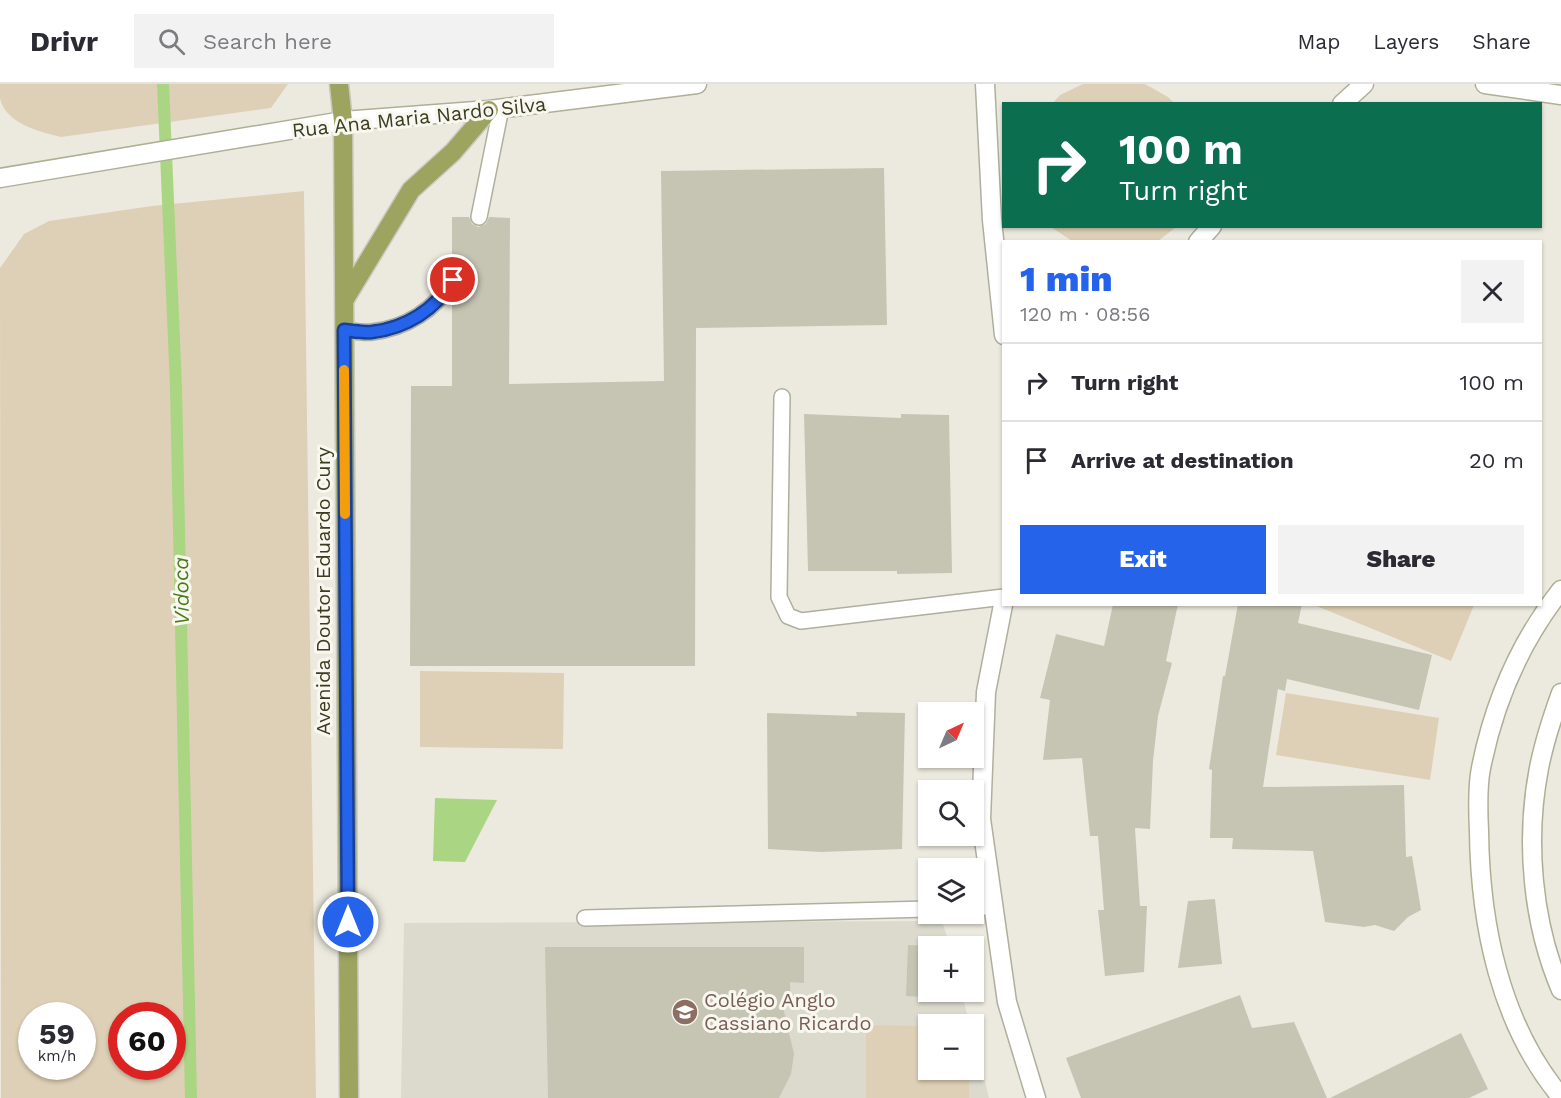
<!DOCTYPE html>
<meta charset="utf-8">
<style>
:root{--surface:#fff;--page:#f2f2f3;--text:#2b2b33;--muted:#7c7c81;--line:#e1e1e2;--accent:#2563eb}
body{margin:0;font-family:"Work Sans",sans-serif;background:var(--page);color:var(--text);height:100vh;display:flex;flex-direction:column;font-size:22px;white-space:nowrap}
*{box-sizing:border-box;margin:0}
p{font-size:20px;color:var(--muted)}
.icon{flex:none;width:33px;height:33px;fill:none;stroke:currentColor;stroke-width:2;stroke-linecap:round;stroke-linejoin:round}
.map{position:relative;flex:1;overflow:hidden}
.sheet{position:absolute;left:1002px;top:156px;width:540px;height:366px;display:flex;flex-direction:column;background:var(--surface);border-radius:0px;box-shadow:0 2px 4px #0004}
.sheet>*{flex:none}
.hud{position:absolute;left:1002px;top:18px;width:540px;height:126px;border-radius:0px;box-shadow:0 2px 4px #0004;background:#0b6e4f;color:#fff;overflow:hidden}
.needle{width:39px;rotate:44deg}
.buttons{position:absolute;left:918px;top:618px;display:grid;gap:12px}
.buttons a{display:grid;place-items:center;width:66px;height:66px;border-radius:0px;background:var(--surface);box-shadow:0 2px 4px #0004;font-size:30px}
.speed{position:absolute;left:18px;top:918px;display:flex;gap:12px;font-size:30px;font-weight:700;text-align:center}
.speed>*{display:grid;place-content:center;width:78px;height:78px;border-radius:50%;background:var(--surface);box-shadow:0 2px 4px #0004;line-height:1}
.speed small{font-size:15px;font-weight:400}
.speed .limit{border:9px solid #d22;background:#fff;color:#111}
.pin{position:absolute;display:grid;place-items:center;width:51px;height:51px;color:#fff;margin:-26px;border:3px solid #fff;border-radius:50%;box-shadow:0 2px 6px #0007}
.me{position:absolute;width:66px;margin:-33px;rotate:0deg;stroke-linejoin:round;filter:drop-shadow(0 0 4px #0008)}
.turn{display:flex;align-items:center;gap:21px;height:126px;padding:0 18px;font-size:27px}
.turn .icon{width:78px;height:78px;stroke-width:2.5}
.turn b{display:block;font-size:42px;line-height:51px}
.round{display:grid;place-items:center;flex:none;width:63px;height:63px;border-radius:0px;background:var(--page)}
.head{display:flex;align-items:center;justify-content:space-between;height:102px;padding:0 18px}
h1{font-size:36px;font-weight:800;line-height:45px;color:var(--accent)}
.cta{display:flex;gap:12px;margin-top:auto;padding:12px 18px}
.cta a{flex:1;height:69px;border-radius:0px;background:var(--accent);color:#fff;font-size:24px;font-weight:800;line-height:69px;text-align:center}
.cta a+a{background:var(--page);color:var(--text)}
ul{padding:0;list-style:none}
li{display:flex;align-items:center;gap:18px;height:78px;padding:0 18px;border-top:2px solid var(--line)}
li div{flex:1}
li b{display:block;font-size:22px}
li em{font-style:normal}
header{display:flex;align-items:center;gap:36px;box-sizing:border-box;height:84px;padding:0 30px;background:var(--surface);border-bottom:2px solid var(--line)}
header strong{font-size:28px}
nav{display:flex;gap:33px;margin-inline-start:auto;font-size:21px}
.search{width:420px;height:54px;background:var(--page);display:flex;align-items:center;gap:15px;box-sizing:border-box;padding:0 21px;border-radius:0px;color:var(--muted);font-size:22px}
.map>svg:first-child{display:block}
.built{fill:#dbdacd}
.green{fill:#ded0b6;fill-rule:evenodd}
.water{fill:#aad583}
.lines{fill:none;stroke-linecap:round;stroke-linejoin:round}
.stream{stroke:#aad583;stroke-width:12}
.building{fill:#c6c5b4}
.lane-casing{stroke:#afaf9e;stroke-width:18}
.street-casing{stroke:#afaf9e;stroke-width:21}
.secondary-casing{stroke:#afaf95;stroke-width:21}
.primary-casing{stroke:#c8c9c0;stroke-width:21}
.lane{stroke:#fff;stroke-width:15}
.street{stroke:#fff;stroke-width:18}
.secondary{stroke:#fff;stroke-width:18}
.primary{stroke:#9da460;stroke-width:18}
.route-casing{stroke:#184099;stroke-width:15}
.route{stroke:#2563eb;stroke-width:10}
.slow{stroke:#f59e0b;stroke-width:10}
.labels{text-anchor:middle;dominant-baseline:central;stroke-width:6;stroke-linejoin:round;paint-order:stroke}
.street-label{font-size:20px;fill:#3a3d1f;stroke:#f8f7f0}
.education-label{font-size:20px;fill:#785e54;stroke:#f8f7f0;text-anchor:start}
.water-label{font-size:21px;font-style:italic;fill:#467c15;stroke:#f8f7f0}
</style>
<header>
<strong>Drivr</strong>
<div class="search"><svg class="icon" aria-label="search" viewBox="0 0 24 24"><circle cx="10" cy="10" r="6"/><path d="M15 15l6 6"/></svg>Search here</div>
<nav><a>Map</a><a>Layers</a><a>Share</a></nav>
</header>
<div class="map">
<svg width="1561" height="1014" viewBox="0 0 1561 1014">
<rect width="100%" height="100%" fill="#eceadf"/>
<path class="built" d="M942,837l8,25h-22v46h33l9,32h-42v46h46v-32l15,60h-588l3,-175z"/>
<g class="green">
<path d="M0,0h288l-17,24 -210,29c-20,-5 -56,-13 -61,-39 0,-4 0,-10 0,-14z"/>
<path d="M1083,0h62l23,13 6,6h-121l7,-8z"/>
<path d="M304,107l12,907h-315l-1,-830 24,-34 25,-13 103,-15zM32,932h50v50h-50zM122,932h50v50h-50z"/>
<path d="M1051,143h125l-19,15 -85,-1z"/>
<path d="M1314,521h160l-23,56z"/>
<path d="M420,587l144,2 -1,76 -143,-2z"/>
<path d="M1286,609l153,25 -9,62 -154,-25z"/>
<path d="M866,941l62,1v44h41v28h-103z"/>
</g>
<path class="water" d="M435,714l62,2 -32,62 -32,-1z"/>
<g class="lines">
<path class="stream" d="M163,0l13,303 15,711"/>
</g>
<g class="building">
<path d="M884,84l3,157 -191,3 -1,338h-285l1,-280h41v-88l11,-18 -4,-8 -7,-2v-53h17l3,7 6,3 8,-3 3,-7 21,1 -1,166 155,-3 -3,-210z"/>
<path d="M804,330l97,4v-4l48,1 3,158 -55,1v-3h-89z"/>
<path d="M1113,520h65l-12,57 6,2 -14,53 -5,45 -3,68 -15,-1 5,78h7l-3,66 -39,4 -7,-66h6l-6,-74h-8l-8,-78 -39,2 7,-60 -10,-2 16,-64 48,12z"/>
<path d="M1238,520h64l-4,19 134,32 -13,55 -132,-31 -2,12 -7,-2 -15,98 141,-2 2,72 6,-1 9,54 -13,7 -14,14 -19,-6 -11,2 -39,-5 -12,-71 -81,-2 1,-11h-23l2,-68 -3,-1 14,-93h2z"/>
<path d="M856,628l49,1 -3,136 -81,3 -53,-3 -1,-136 90,3z"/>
<path d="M1215,815l7,65 -44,4 10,-67z"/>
<path d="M908,861l25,1h-5v46h12v6l-34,-2z"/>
<path d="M545,863h259v36l-14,-1 1,24 -8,1 11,47 -3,20 -12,24h-231z"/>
<path d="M1240,911l12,33 42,-6 33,76h-246l-15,-40z"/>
<path d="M1461,949l27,56 -19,9h-139z"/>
</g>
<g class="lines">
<defs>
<g id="lane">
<path d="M479,133l22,-109"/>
<path d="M344,246c9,1 19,3 28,2 34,-4 63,-22 81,-52"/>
<path d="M782,313l-3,200 9,19 13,5 203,-24"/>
<path d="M974,823h20"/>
<path d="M585,834l343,-9"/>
</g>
<g id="street">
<path d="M985,0l7,136 12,115"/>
<path d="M1342,20l22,-20"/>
<path d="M1198,158l14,-16"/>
<path d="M1004,516l-18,92 -5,127 26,183 29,96"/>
</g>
<g id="secondary">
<path d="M1485,0l76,11"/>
<path d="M0,94l343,-57 146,-11 208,-26"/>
<path d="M1561,506c-41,52 -67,113 -80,178 -4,20 -3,43 -2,63 1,93 21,193 82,266"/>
<path d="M1561,609c-9,25 -17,49 -22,75 -14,72 -7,154 22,222"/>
</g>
<g id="primary">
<path d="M339,0l4,37 6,977"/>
<path d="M345,215l66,-109 42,-38 36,-42"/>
</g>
</defs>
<use href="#lane" class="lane-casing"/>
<use href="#street" class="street-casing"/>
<use href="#secondary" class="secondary-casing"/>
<use href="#primary" class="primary-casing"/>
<use href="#lane" class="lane"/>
<use href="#street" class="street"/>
<use href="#secondary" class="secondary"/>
<use href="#primary" class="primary"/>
</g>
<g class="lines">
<defs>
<path id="route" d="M348,838l-4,-592c9,1 19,3 28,2 34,-4 63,-22 81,-52"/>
</defs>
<use href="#route" class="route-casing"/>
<use href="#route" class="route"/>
<path class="slow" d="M344,286l1,144"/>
</g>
<defs>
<symbol id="school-disc" viewBox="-11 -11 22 22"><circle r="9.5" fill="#8d6e63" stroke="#f8f7f0"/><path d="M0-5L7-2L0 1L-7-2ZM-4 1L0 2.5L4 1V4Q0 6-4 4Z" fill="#fff"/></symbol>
</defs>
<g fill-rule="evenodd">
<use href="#school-disc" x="670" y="913" width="30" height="30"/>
</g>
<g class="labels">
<g class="street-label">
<text transform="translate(419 33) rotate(-6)">Rua Ana Maria Nardo Silva</text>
<text transform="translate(323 507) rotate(-90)">Avenida Doutor Eduardo Cury</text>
</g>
<g class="education-label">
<text x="704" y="916">Colégio Anglo<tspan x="704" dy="23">Cassiano Ricardo</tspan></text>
</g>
<g class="water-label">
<text transform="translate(181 507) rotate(-91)">Vidoca</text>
</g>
</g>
</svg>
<div class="buttons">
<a><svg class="needle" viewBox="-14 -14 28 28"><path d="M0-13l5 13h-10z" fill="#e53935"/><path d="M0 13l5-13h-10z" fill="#7c7c81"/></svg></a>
<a><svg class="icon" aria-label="search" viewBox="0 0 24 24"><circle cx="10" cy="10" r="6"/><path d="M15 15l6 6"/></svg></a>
<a><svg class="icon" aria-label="layers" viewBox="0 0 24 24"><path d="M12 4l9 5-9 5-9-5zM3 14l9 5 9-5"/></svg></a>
<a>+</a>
<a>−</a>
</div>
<div class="speed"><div>59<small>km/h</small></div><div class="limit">60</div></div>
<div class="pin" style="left:453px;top:196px;background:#d93025"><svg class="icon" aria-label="arrive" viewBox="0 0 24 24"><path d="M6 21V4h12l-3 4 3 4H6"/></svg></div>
<svg class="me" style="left:348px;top:838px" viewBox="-20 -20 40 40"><circle r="17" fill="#2563eb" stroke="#fff" stroke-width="3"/><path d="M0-11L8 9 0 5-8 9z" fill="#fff"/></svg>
<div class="hud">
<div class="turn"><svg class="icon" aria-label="right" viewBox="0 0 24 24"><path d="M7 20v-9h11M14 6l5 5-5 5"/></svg><div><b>100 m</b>Turn right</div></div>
</div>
<section class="sheet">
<div class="head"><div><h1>1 min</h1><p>120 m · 08:56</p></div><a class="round"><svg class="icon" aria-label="close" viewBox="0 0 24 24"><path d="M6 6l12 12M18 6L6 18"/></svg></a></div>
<ul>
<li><svg class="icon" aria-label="right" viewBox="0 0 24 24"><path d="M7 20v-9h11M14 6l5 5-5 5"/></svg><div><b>Turn right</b></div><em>100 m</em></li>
<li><svg class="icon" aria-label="arrive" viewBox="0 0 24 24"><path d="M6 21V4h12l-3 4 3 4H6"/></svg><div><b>Arrive at destination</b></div><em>20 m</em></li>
</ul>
<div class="cta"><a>Exit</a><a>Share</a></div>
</section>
</div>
